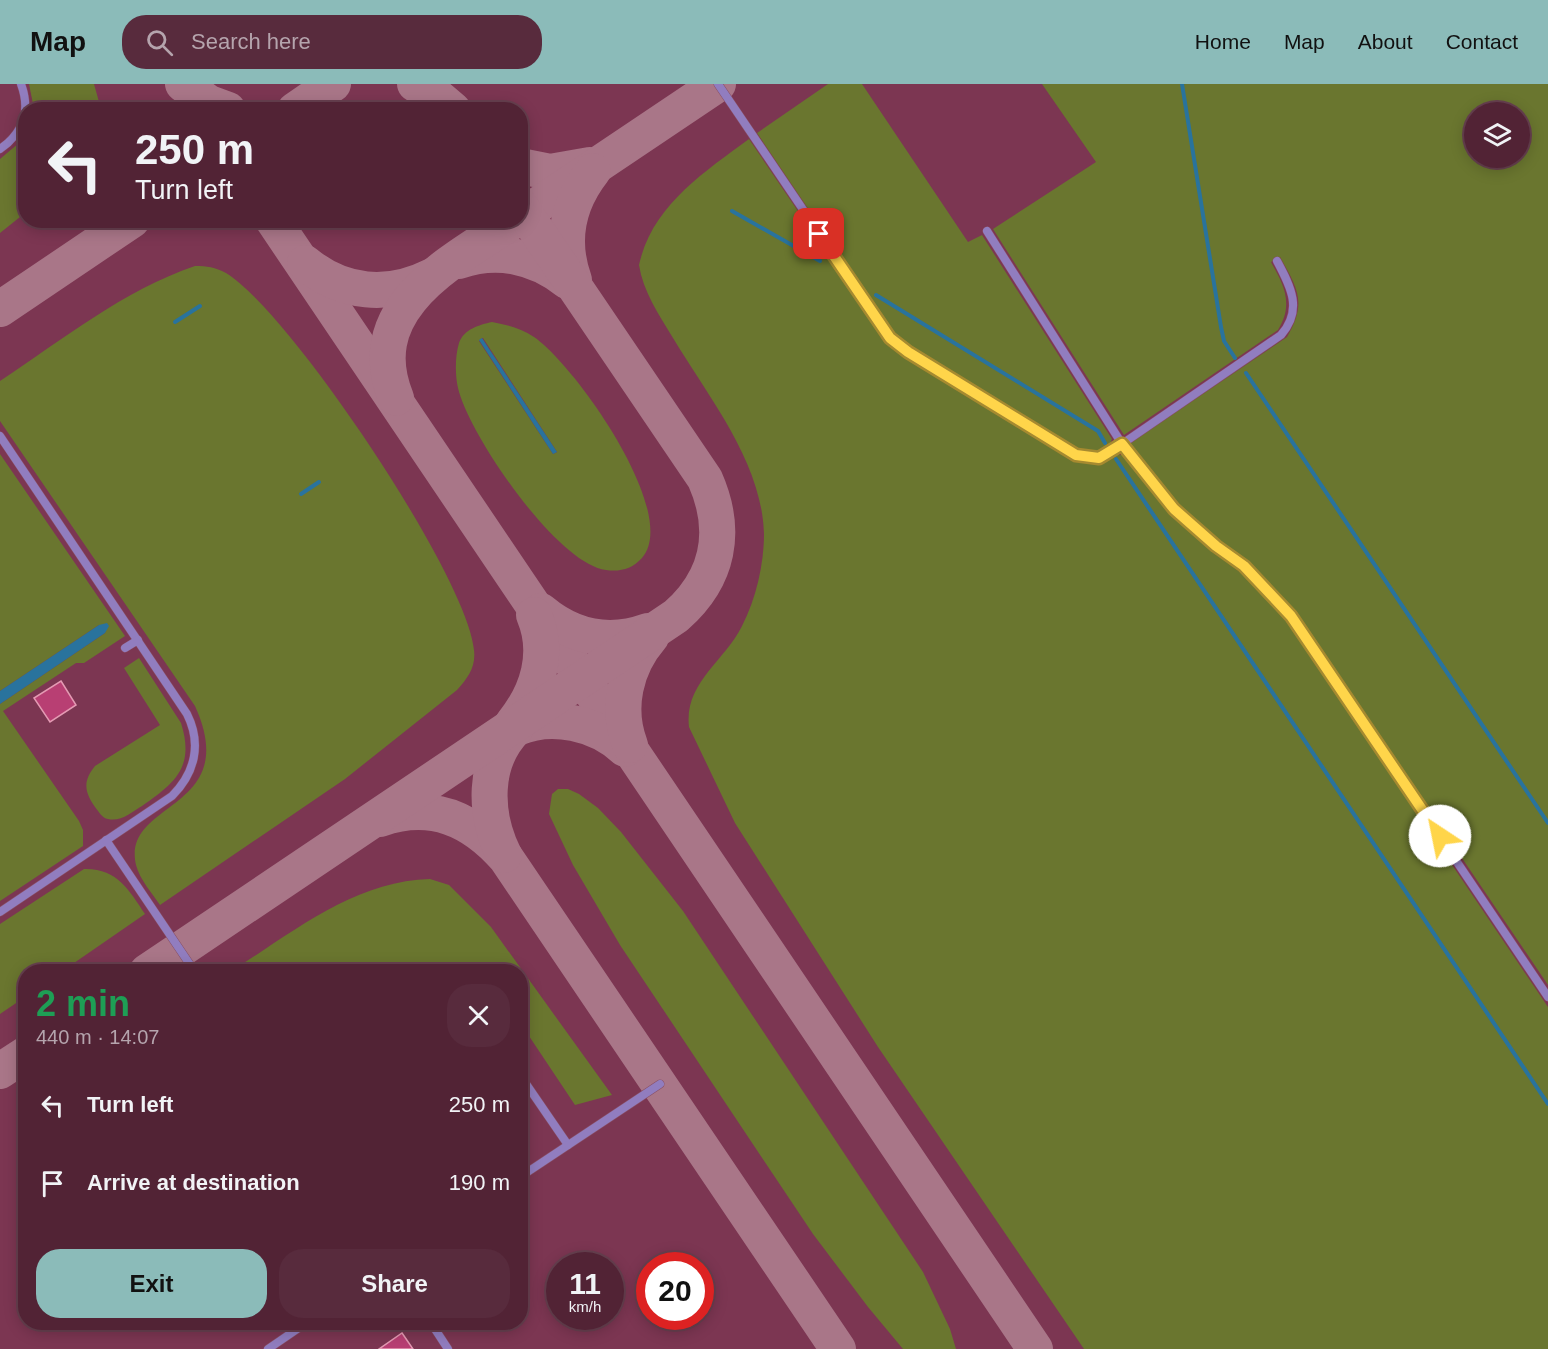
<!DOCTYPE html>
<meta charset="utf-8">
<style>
:root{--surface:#522335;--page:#582b3d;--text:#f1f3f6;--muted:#b5a4ad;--line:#684050;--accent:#8bbbb9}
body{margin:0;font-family:Helvetica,sans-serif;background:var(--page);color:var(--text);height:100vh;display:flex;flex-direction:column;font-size:22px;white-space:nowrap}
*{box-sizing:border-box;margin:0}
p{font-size:20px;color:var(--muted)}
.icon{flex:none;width:33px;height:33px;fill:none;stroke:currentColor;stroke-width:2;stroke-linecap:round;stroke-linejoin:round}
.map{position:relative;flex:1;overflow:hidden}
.panel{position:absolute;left:18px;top:880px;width:510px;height:366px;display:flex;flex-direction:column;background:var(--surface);border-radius:24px;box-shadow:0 3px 15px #0003,0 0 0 2px var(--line)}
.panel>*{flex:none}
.guide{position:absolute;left:18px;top:18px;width:510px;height:126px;border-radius:24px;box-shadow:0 3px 15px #0003,0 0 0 2px var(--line);background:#522335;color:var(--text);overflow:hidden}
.controls{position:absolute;left:1464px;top:18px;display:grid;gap:12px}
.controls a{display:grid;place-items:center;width:66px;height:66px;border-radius:50%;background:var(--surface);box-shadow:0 3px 15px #0003,0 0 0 2px var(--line);font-size:30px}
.speed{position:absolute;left:546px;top:1168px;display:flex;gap:12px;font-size:30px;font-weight:700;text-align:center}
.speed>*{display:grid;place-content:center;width:78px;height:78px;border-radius:50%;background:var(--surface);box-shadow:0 3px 15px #0003,0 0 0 2px var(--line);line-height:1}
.speed small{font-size:15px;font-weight:400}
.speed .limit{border:9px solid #d22;background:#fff;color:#111}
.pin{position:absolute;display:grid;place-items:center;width:51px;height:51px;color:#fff;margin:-26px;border-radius:12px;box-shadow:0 3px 9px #0006}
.me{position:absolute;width:66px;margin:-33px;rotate:326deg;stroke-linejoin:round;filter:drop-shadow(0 0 4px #0008)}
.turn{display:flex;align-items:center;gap:21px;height:126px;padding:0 18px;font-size:27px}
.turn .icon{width:78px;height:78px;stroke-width:2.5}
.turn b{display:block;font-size:42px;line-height:51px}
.round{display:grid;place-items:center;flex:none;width:63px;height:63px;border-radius:24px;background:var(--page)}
.headline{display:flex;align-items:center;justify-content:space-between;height:102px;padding:0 18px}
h1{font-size:36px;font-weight:700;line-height:45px;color:#1e9e55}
.button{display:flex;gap:12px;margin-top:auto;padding:12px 18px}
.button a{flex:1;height:69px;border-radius:24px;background:var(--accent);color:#111;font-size:24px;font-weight:700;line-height:69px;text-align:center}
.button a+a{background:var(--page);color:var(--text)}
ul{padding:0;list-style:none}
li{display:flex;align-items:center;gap:18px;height:78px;padding:0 18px}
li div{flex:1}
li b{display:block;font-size:22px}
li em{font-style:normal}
header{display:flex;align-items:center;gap:36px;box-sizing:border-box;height:84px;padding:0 30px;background:var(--accent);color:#111}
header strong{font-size:28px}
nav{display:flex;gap:33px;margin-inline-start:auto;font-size:21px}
.search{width:420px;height:54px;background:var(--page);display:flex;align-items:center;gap:15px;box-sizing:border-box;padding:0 21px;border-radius:24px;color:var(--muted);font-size:22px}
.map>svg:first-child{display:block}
.built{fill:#7c3652;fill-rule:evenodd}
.green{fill:#6a762f;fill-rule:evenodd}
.water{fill:#29739d}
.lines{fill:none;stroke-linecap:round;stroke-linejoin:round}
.stream{stroke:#29739d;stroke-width:4}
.taxiway{stroke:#a97688;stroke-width:36}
.building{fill:#b83f73;stroke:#e49ab3;stroke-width:1.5}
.service-casing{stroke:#894f65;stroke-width:9}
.service{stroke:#917dbf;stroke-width:8}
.route-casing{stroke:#a68a30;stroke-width:15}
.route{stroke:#ffd54a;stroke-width:10}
</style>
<header>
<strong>Map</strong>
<div class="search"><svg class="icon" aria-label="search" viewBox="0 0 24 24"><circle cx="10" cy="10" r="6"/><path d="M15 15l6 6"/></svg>Search here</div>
<nav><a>Home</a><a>Map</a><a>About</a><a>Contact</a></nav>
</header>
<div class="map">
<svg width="1548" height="1265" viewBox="0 0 1548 1265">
<rect width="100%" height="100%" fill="#6d2f47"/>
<path class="built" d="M0,0h1548v1265h-1548zM26,26h494v110h-494zM1474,28h46v46h-46zM26,888h494v351h-494zM560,1182h50v51h-50zM650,1182h50v51h-50z"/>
<g class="green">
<path d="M29,0h65l7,25h-67z"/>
<path d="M828,0h34l106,158 14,-7 130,204c-5,18 -27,14 -40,8l-160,-99 -15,-12 -13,-15 -127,-188z"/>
<path d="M1042,0h506v901l-255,-376 -31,-33 -85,-72 -47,-61 157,-106c20,-34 11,-48 -7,-80l-9,5c13,23 23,42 7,68l-154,105 -131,-206 103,-67zM1474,28h46v46h-46z"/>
<path d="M25,54v75l-25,20v-74z"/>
<path d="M749,55l140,206 183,116 28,3 17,-9h6l39,49 96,84 37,44 253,375v342h-464l-206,-302 -143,-224 -46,-96c-5,-44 35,-65 53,-101 14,-27 22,-62 22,-92 -2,-72 -55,-136 -91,-196 -14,-23 -30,-47 -34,-73 13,-59 64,-92 110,-126z"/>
<path d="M195,182c12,0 20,1 31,7 63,38 241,302 248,377 2,17 -6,28 -17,40l-112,89 -185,126c-8,-12 -20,-25 -24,-40 -15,-65 107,-53 59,-159l-195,-285v-40c62,-41 124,-91 195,-115z"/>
<path d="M492,238c16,3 28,6 42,15 40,27 147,176 108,221 -10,11 -22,14 -36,12 -49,-6 -137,-135 -148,-182 -3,-13 -3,-32 1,-45 5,-14 20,-18 33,-21zM482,254h1l74,114 -4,2 -74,-113z"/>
<path d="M0,370l125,182 -41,27h-8l-73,48 76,110 4,9v16l-83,55v-197l105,-71 1,-5 -7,-3 -99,66z"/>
<path d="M139,574l42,65c14,44 -6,60 -39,83 -10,6 -21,16 -34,13 -6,-1 -9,-7 -13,-12 -11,-16 -12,-26 0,-41l65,-41 -36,-57z"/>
<path d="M558,705h10l11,5 19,14 23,24 62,79 240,361 27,57 6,20h-53l-35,-42 -55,-73 -193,-289 -47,-80 -24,-51 3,-20z"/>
<path d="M84,785c33,-1 45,21 61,45l-84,58h-35l-1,25 -25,17v-90z"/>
<path d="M430,795l19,6 42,42 121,168 -37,10 -54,-81 -1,-52h-35l-3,-4 -6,4h-246c62,-39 124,-91 200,-93z"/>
</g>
<g class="water">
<path d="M482,254l75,114 -4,2 -74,-114z"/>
<path d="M107,539l2,3 -4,7 -105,71v-13l99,-66z"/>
</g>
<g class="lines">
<g class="stream">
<path d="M1182,0l39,243 3,14 11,17"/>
<path d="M732,127l88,50"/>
<path d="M876,211l222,136 7,12"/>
<path d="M175,238l25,-16"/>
<path d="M1246,289l302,450"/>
<path d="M1116,375l432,645"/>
<path d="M301,410l18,-12"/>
</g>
<g class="taxiway">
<path d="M183,0l26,19 19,7"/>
<path d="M415,0l17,8 21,18"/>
<path d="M295,26l38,-26"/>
<path d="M520,82l30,6 40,-7"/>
<path d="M520,133l198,-133"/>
<path d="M273,136l762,1129"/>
<path d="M459,177c38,-13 77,-5 108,20"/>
<path d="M305,179c38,31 83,35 127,13"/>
<path d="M574,196c-14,-39 -6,-77 19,-109"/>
<path d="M0,225l132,-89"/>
<path d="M396,314c-37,-91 57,-137 119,-178"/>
<path d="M541,527c31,26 68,34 107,20"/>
<path d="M513,639c25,-31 37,-70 21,-108"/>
<path d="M517,644c35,-15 80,-5 108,21"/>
<path d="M630,661c-14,-37 -5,-78 21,-108"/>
<path d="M380,735c51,-18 92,0 126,39l332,491"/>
<path d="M504,771c-20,-41 -22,-93 12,-127"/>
<path d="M147,888l529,-356c43,-38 52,-85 29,-137l-185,-273"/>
<path d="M0,987l26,-17"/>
</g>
</g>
<g class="building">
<path d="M61,597l15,24 -26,17 -16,-24z"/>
<path d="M402,1249l11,16h-34z"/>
</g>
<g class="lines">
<defs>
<g id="service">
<path d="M718,0l172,254 18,14 176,105 22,-2 175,-120c22,-25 10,-48 -4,-74"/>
<path d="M0,65c23,-16 31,-38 21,-65"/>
<path d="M987,147l135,213 33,43 36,38 68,55 32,36 257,381"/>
<path d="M0,352l187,278c15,30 8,59 -15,82l-172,116"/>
<path d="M125,564l13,-8"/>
<path d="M106,756l89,132"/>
<path d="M520,991l48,70"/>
<path d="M520,1093l140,-93"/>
<path d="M431,1239l17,26"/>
<path d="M268,1265l38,-26"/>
</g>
</defs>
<use href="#service" class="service-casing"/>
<use href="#service" class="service"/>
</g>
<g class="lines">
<defs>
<path id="route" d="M819,150l71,104 18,14 168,103 23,3 23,-14 52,65 42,37 28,20 47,50 149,220"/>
</defs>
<use href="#route" class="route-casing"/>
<use href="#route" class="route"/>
</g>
</svg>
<div class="controls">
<a><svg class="icon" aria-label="layers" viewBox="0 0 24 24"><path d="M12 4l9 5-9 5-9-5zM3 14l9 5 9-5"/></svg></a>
</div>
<div class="speed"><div>11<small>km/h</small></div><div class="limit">20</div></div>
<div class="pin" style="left:819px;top:150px;background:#d93025"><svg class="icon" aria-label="arrive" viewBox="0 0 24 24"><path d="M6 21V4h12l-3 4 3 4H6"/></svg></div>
<svg class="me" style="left:1440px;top:752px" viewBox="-20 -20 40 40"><circle r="19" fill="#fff"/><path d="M0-13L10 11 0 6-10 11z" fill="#ffd54a"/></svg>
<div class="guide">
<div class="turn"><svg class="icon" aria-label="left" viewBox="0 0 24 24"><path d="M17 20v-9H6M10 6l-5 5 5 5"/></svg><div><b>250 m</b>Turn left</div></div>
</div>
<section class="panel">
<div class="headline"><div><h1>2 min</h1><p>440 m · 14:07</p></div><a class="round"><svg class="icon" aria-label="close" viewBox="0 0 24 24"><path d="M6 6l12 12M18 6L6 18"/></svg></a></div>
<ul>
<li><svg class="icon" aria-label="left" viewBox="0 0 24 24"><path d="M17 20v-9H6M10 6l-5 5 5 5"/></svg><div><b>Turn left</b></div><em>250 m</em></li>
<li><svg class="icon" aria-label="arrive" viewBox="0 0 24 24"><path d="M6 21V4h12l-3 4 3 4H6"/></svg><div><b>Arrive at destination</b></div><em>190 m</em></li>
</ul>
<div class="button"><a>Exit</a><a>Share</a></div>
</section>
</div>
